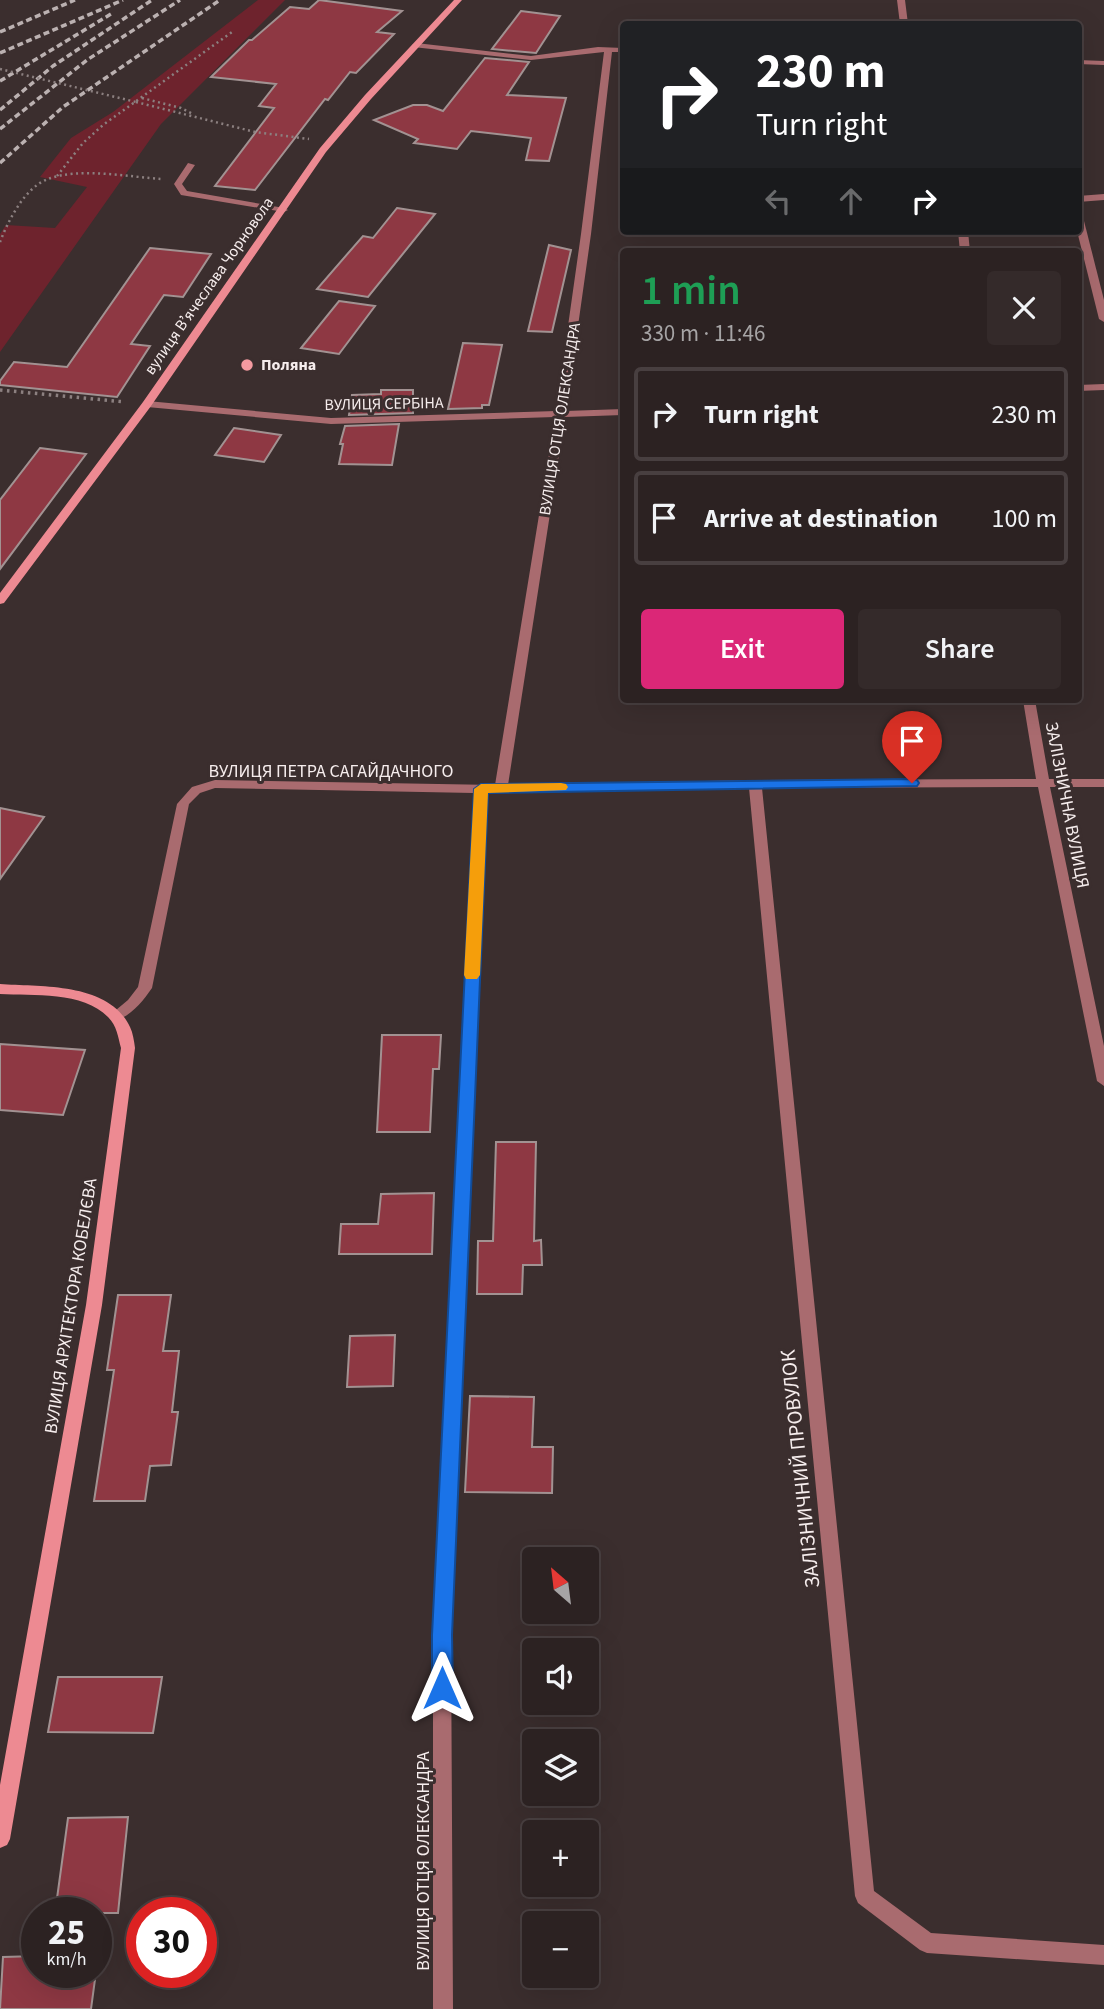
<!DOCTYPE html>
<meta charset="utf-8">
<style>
:root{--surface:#2c2222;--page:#342a2a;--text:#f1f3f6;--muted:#a6a4a5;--line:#483f40;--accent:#db2777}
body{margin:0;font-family:"Source Sans 3",sans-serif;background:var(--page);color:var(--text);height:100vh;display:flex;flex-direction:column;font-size:26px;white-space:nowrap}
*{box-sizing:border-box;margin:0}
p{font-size:23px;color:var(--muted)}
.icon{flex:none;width:38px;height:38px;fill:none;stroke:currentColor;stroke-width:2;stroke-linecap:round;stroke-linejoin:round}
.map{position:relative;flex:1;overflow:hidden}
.sheet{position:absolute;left:620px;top:248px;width:462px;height:455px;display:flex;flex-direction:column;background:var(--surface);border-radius:7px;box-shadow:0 7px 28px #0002,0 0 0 2px var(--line)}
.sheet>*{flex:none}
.guide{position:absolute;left:620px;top:21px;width:462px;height:214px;border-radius:7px;box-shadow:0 7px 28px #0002,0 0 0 2px var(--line);background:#202124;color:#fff;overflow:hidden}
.needle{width:46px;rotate:332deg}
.tools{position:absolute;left:522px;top:1547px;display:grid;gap:14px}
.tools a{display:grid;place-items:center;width:77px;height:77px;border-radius:7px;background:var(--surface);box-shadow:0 7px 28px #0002,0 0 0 2px var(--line);font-size:35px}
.speed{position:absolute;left:21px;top:1897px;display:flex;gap:14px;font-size:35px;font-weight:700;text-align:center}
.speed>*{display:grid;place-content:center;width:91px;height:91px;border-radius:50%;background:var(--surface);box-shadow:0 7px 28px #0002,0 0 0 2px var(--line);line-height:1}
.speed small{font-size:18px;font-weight:400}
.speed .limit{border:10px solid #d22;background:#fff;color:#111}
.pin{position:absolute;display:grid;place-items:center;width:60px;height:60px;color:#fff;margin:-72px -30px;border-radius:50% 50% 50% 0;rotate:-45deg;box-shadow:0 0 7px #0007}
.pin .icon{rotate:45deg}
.me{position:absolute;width:77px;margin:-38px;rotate:0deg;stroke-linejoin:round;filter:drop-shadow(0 0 5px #0008)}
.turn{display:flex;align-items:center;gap:24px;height:147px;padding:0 21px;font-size:32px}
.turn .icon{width:91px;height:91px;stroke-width:2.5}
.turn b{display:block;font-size:49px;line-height:60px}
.lanes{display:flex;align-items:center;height:66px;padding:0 21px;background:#0003;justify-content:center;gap:35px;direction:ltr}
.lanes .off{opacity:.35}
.round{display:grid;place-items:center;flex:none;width:74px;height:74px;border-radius:7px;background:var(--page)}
.overview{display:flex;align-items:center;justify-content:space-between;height:119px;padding:0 21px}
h1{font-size:42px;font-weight:600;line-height:52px;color:#1e9e55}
.cta{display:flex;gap:14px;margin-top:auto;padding:14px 21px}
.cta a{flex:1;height:80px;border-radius:7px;background:var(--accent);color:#fff;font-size:28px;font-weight:600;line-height:80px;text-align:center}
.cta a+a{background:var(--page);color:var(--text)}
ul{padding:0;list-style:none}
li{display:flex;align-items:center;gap:21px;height:94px;margin:0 14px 10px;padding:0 7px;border:4px solid var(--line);border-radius:7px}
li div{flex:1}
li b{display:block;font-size:26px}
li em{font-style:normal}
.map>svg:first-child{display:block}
.green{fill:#6e232d}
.building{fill:#8e3843;stroke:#a29292;stroke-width:2}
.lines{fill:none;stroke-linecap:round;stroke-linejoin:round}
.path-far1{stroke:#8c8080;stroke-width:2.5;stroke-dasharray:2 3.5;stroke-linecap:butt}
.path{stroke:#8c8080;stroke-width:3.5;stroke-dasharray:2.5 4.5;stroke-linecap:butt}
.lane{fill:#a96b6f;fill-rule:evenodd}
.street{fill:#a96b6f;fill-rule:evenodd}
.secondary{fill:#ed8a92;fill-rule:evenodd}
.rail{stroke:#bbb1b1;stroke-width:3.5;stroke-dasharray:6 3.5;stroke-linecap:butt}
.path-bridge{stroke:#8c8080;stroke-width:2.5;stroke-dasharray:2 3.5;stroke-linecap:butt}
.route{fill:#1a73e8;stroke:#114b97;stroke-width:2}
.slow{fill:#f59e0b}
.poi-dot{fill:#f49aa0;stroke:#3b2e2e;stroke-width:2.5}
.labels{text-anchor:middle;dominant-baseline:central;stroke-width:6;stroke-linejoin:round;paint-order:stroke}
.far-street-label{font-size:16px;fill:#f6eded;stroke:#3b2e2e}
.far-poi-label{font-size:16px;font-weight:bold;fill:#f6eded;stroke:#3b2e2e;text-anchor:start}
.street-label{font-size:18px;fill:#f6eded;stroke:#3b2e2e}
.near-street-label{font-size:21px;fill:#f6eded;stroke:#3b2e2e}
</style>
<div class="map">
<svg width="1104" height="2009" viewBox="0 0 1104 2009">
<rect width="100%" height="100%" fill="#3b2e2e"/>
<path class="green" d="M258,0h27l-124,124 -161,228v-118l6,-9 49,3 32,-41 -47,-10 31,-39 42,-26z"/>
<g class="building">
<path d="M319,0l83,11 -25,21 17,2 -38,39 -6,-1 -22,28 -3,-1 -70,91 -40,-4 59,-78 -15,-2 17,-22 -65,-7 38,-37h3l38,-33 19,2z"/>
<path d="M521,11l39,5 -24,37 -44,-4z"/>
<path d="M485,58l44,4 -22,33 59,3 -17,63 -23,-1 5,-22 -60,-7 -14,18 -43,-6 4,-4 -44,-19 39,-15h14l16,6z"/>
<path d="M397,208l38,6 -67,83 -51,-8 46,-53 10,2z"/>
<path d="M549,245l22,5 -19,82 -24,-1z"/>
<path d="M150,248l61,6 -28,43 -19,-2 -33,49 19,2 -33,51 -117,-12v-4l14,-19 53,5z"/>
<path d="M339,301l36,5 -36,48 -38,-6z"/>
<path d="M463,343l39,2 -13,60h-7v3l-34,1z"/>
<path d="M381,390h32v23l-64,2 3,-20 29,-1z"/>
<path d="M399,424l-7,41 -53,-1 4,-20h-3l5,-18z"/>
<path d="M234,428l47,7 -17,27 -49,-7z"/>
<path d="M40,448l46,6 -86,115v-69z"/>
<path d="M0,808l44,9 -44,62z"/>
<path d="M382,1035h59l-2,34h-6l-3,63h-53z"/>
<path d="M0,1044l85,6 -22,65 -63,-5z"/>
<path d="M496,1142h40l-2,99 7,-1 1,25h-19l-1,29h-45l1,-53h15z"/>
<path d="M434,1193l-2,61h-93l2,-30h37l3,-30z"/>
<path d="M118,1295h53l-8,56h16l-7,61h6l-7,53 -21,1 -5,35h-51l20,-131h-7z"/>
<path d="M395,1335l-2,51 -46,1 3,-51z"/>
<path d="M470,1396l64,1 -2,50h21l-1,46 -87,-1z"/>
<path d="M58,1677h104l-9,56 -105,-1z"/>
<path d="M128,1817l-10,96h-63l13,-95z"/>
<path d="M37,1956v16h59l-5,37h-91l3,-52z"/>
</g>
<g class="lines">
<g class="path-far1">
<path d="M142,98l39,10 12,6"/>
<path d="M136,102l119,30 54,7"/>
<path d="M57,176l26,-33 20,-18 129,-93"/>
<path d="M0,242c8,-21 25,-55 48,-63 31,-12 81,-2 114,0"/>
</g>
<path class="path" d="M0,390l125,12"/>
<path class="lane" d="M188,163l7,2 -13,19 5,7 97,17 4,2 -4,2 -103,-17 -7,-11z"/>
<g class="street">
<path d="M897,0h8l3,24h-8z"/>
<path d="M416,43l115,13 67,-9 25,1v4h-11l-21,182 -25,177 57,-2v6l-58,2 -57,368 247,-5 281,-1 -13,-79h12l14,79h55v8h-54l54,259v40l-7,-5 -59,-294 -276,1 112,1103 57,42 173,12v20l-177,-12 -7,-3 -62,-47 -3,-7 -106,-1108 -262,5 -36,842 2,374h-20v-374l41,-842 -259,-5 -15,5 -11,11 -37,184c-9,13 -20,27 -35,32l-7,-5 18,-15 10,-13 39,-183 15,-17 23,-7 280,5 60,-368 -224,7 -184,-17 -5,-3 5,-3 184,17 225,-7 25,-177 23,-182 -73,8 -118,-13 -1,-2z"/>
<path d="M1078,60l26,1v4l-26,-1z"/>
<path d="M1104,194v6l-26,2v-6z"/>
<path d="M1078,214l5,3 21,83v22l-5,-3 -22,-88z"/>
<path d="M958,231h10l2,21h-10z"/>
<path d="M1104,384v6l-26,1v-6z"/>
</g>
<g class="secondary">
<path d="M454,0h8l-91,99 -45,53 -175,254 -147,197 -4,1v-11l143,-191 177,-254 45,-53z"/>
<path d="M0,984c41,3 109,-2 130,43 3,6 4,14 5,21l-33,257 -92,534 -3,6 -7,3v-63l86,-480 35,-257c-3,-11 -4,-22 -13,-31 -25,-26 -75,-21 -108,-23z"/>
</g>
<g class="rail">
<path d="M0,32l75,-32"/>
<path d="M0,53l123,-53"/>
<path d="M0,81l111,-67"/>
<path d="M0,110l53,-44 99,-66"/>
<path d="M0,129l87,-69 93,-60"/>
<path d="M0,163l63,-56 157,-107"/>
</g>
<path class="path-bridge" d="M0,69l136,33"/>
</g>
<path class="route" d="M912,779l5,1 2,3 -2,3 -429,7 -36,842 1,53 -3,7 -8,3 -7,-3 -3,-7v-53l42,-846 7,-5z"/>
<path class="slow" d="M561,783l5,1 2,3 -2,3 -78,3 -8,182 -3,4h-11l-2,-4 10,-186 7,-5z"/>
<circle class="poi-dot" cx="247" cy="365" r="7"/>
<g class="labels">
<g class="far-street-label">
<text transform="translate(209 286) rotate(-55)">вулиця Вʼячеслава Чорновола</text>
<text transform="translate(384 404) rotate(-1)">ВУЛИЦЯ СЕРБІНА</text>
<text transform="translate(560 419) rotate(-81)">ВУЛИЦЯ ОТЦЯ ОЛЕКСАНДРА</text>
</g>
<g class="far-poi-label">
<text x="261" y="365">Поляна</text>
</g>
<g class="street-label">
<text x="331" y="771">ВУЛИЦЯ ПЕТРА САГАЙДАЧНОГО</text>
<text transform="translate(1067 805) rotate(79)">ЗАЛІЗНИЧНА ВУЛИЦЯ</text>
<text transform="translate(71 1306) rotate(-81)">ВУЛИЦЯ АРХІТЕКТОРА КОБЕЛЄВА</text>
<text transform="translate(423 1861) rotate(-90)">ВУЛИЦЯ ОТЦЯ ОЛЕКСАНДРА</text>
</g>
<g class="near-street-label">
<text transform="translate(800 1469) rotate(-96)">ЗАЛІЗНИЧНИЙ ПРОВУЛОК</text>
</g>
</g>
</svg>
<div class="tools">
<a><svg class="needle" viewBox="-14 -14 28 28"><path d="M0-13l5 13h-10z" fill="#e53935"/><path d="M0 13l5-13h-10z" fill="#a6a4a5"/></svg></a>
<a><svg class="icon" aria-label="sound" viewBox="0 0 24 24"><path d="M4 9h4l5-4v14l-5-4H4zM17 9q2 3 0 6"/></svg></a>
<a><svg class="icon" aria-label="layers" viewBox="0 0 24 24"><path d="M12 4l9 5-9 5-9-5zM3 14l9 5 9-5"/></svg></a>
<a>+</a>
<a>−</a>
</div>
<div class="speed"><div>25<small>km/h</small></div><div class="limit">30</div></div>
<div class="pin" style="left:912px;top:783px;background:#d93025"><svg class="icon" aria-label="arrive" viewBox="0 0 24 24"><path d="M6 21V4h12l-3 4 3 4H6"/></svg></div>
<svg class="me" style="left:442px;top:1688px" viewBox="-20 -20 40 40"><path d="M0-17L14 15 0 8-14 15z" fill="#1a73e8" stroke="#fff" stroke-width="4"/></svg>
<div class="guide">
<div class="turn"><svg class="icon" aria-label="right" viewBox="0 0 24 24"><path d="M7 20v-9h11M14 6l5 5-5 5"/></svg><div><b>230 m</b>Turn right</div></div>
<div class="lanes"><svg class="icon off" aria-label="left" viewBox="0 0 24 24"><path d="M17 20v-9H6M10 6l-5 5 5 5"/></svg><svg class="icon off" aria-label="ahead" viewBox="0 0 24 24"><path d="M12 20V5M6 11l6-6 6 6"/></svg><svg class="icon" aria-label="right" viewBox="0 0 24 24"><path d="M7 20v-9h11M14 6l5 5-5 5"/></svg></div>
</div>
<section class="sheet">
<div class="overview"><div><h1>1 min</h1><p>330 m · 11:46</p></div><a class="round"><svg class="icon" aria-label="close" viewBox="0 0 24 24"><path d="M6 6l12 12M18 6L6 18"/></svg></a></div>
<ul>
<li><svg class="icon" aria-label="right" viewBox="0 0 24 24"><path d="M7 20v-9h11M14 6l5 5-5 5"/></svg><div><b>Turn right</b></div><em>230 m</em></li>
<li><svg class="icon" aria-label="arrive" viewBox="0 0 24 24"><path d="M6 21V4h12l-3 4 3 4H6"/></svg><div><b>Arrive at destination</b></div><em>100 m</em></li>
</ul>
<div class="cta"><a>Exit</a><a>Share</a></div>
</section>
</div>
